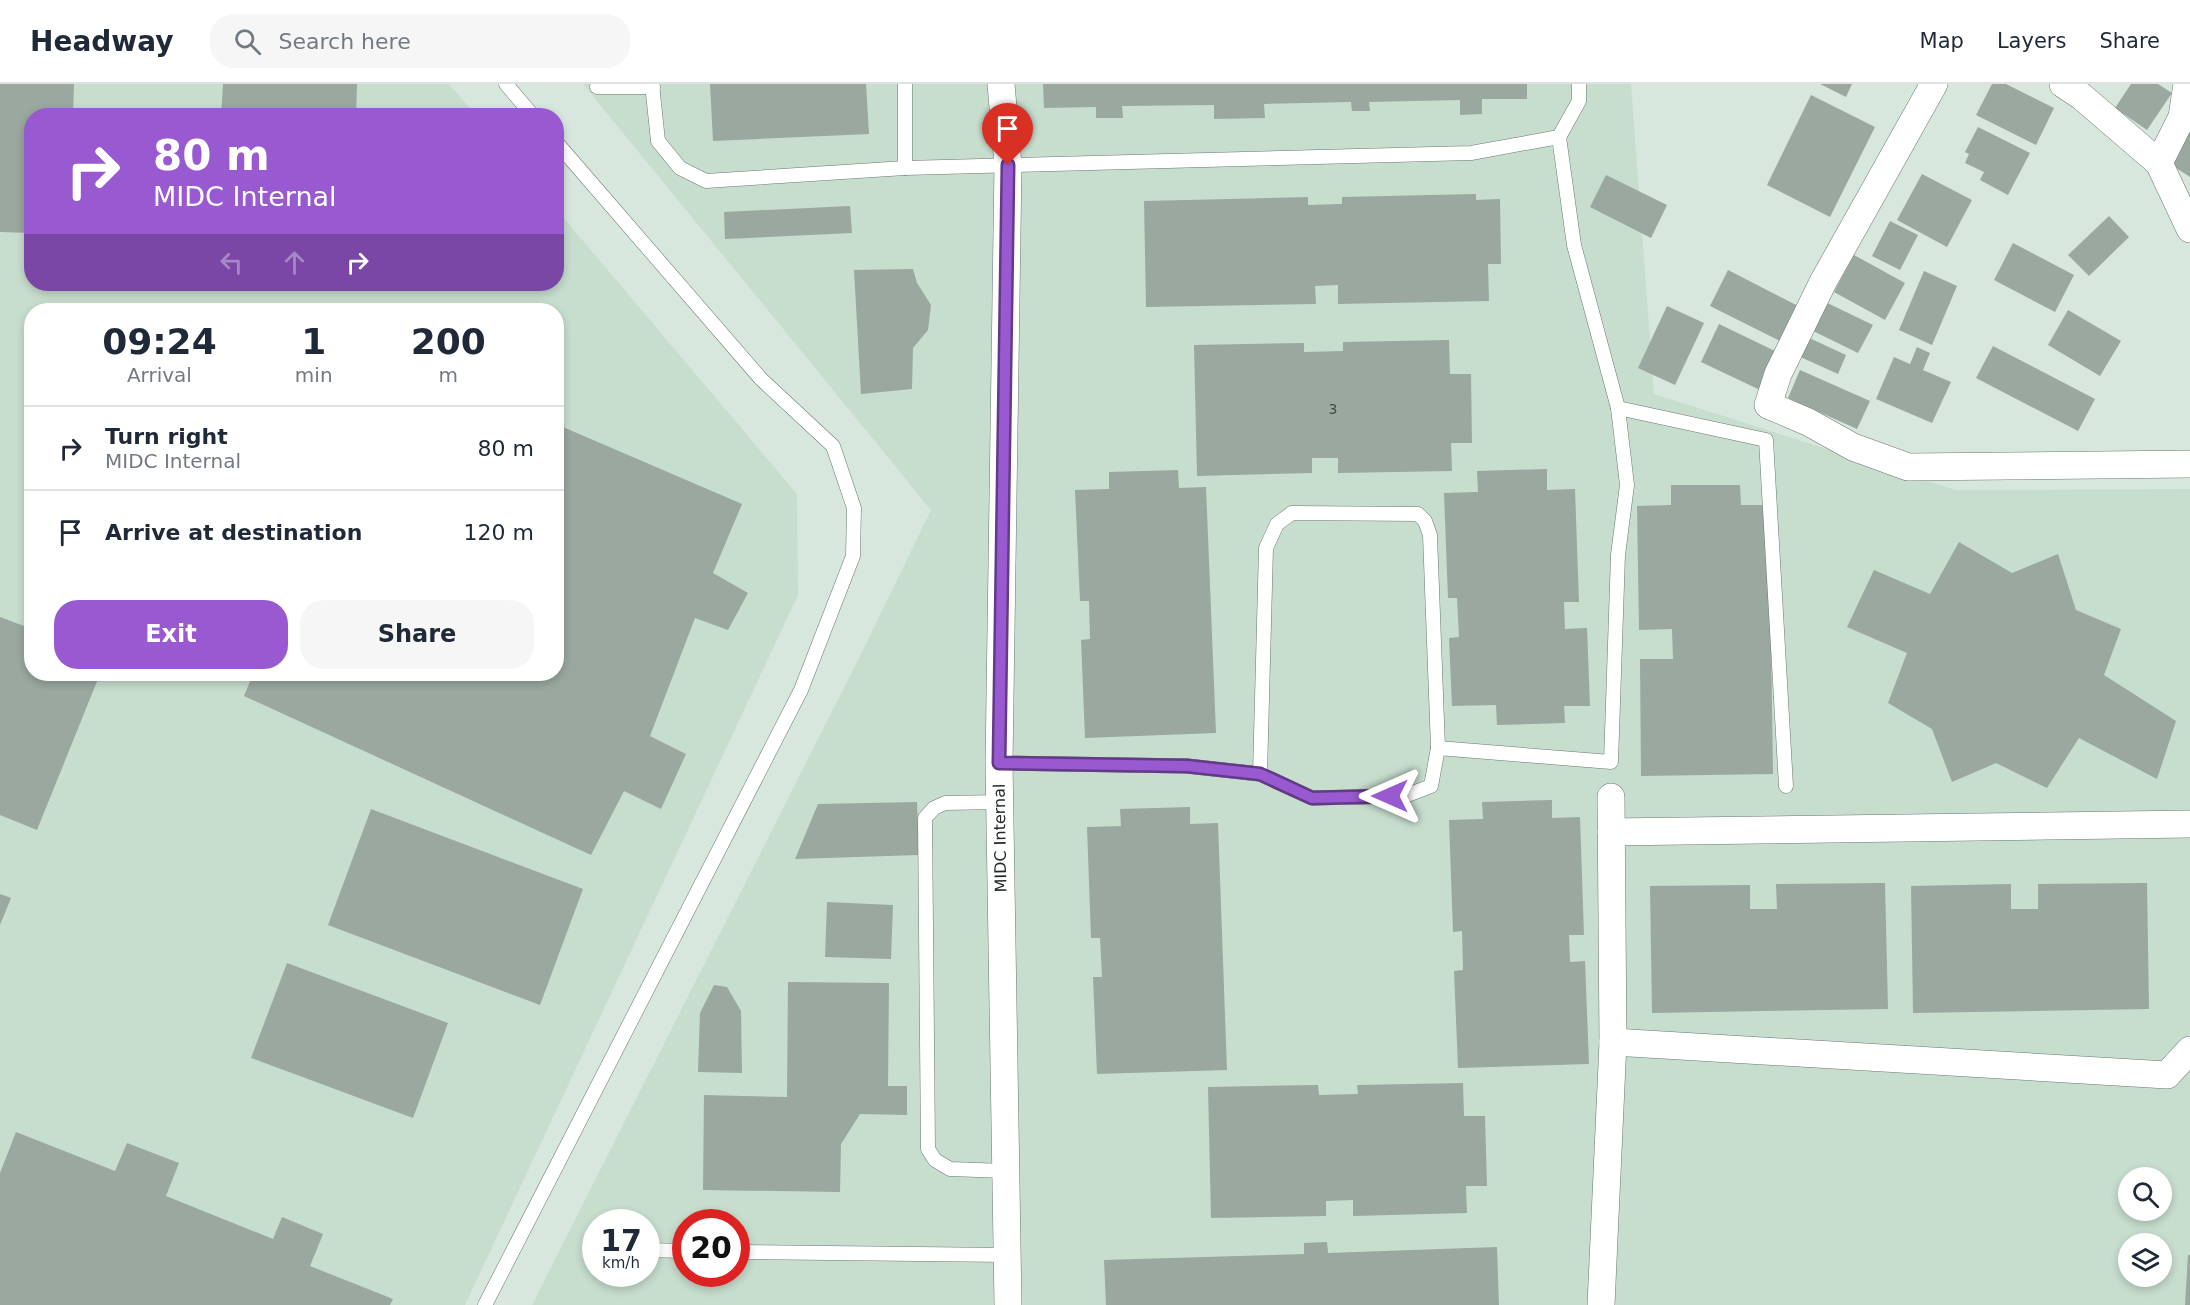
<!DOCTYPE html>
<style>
:root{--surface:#fff;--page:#f6f6f7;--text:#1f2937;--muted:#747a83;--line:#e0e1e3;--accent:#9959d0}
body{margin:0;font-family:"DejaVu Sans",sans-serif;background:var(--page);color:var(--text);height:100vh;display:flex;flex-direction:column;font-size:22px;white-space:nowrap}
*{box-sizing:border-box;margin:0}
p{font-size:20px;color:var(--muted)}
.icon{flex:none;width:33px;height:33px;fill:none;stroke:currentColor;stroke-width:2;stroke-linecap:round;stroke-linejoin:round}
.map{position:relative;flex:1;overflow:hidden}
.sheet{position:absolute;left:24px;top:219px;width:540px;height:378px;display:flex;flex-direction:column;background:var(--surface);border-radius:24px;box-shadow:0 3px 9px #0003}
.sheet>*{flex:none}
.top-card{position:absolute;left:24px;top:24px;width:540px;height:183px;border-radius:24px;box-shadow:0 3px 9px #0003;background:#9959d0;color:#fff;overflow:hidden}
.buttons{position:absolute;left:2118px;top:1083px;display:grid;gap:12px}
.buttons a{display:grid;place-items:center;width:54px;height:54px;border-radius:50%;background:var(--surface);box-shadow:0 3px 9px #0003;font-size:30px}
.speed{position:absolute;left:582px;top:1125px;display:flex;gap:12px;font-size:30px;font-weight:700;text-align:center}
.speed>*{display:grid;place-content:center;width:78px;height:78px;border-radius:50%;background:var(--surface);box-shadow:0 3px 9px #0003;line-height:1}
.speed small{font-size:15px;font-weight:400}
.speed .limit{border:9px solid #d22;background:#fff;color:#111}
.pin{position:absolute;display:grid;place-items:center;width:51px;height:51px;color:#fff;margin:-62px -26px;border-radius:50% 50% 50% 0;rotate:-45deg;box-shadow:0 0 6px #0007}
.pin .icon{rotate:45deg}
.me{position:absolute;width:66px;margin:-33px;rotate:270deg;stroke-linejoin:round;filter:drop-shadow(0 0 4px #0008)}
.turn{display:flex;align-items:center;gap:21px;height:126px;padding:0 30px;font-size:27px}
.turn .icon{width:78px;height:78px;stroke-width:2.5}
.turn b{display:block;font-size:42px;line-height:51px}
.lanes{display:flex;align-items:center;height:57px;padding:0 30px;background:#0003;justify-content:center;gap:30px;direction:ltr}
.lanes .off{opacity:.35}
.eta{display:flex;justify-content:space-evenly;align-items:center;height:102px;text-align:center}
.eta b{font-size:36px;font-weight:700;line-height:42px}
.action{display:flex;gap:12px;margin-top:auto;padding:12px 30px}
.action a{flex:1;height:69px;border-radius:24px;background:var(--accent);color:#fff;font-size:24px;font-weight:700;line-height:69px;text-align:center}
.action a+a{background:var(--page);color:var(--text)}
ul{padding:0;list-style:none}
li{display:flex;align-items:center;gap:18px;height:84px;padding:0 30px;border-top:2px solid var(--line)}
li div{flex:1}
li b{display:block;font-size:22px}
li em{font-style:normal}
header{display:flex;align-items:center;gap:36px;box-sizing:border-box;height:84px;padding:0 30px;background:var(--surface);border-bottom:2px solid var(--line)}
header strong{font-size:28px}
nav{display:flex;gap:33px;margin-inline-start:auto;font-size:21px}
.search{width:420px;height:54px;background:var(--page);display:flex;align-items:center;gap:15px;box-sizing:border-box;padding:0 21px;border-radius:24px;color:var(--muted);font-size:22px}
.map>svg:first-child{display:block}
.built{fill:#c7ddce;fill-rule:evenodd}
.building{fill:#9aa89f}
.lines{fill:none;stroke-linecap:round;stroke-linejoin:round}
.lane-casing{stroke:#6b786f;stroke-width:15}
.street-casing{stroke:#6b786f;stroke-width:28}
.lane{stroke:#fff;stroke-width:14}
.street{stroke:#fff;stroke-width:27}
.route-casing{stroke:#633a87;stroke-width:15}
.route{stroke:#9959d0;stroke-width:10}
.labels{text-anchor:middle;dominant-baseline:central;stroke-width:5;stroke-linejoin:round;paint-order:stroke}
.number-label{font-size:14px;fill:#424a44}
.street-label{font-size:16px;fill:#242a26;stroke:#fff}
</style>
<header>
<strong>Headway</strong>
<div class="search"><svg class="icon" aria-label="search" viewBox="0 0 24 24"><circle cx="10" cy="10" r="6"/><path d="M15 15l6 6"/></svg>Search here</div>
<nav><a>Map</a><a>Layers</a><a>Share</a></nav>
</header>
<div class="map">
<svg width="2190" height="1221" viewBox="0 0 2190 1221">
<rect width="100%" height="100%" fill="#d8e7dd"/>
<g class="built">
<path d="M0,0h449l27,31 -444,1v168h524l1,-74 240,284 1,101 -333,710h-465zM32,226h524v364h-524z"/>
<path d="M583,0h1048l23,310 302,96 234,-1v816h-1658l331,-655 68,-140zM2128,1094h34v32h-34zM596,1138h50v52h-50zM686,1138h50v52h-50zM2128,1160h34v32h-34z"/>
</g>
<g class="building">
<path d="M0,0h74l-1,32h-41v117l-32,-1z"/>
<path d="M223,0h134l-1,32h-135z"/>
<path d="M710,0h156l3,50 -156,7z"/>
<path d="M1043,0h484v15h-45v15l-22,1v-15l-91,2 1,9h-18l-1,-9 -87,2 1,14 -51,1v-14l-92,1 1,12h-27v-11l-52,1z"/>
<path d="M1820,0h32l-6,13z"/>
<path d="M1992,0h14l48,24 -18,37 -60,-30z"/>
<path d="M2131,0h27l14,9 -25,37 -32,-22z"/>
<path d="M1811,11l64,32 -45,90 -63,-32z"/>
<path d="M1978,43l52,26 -22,42 -28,-15 4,-8 -19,-9 4,-9 -4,-2z"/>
<path d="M2188,47l2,1v45l-23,-15z"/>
<path d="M1922,90l50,26 -25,47 -50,-27z"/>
<path d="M1606,91l61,30 -16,33 -61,-31z"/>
<path d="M1476,110v6l24,-1 1,65h-13l1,37 -151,3v-19l-23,1 1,18 -170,3 -2,-106 164,-4v8l34,-1v-7z"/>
<path d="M850,122l2,27 -127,6 -1,-27z"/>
<path d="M2109,132l20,21 -40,39 -21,-21z"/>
<path d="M1890,137l28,14 -18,35 -28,-14z"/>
<path d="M2013,159l61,32 -19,37 -61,-32z"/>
<path d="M1854,171l51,28 -20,37 -51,-28z"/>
<path d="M913,185l4,14 14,22 -3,25 -15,18 -1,41 -51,5 -7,-124z"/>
<path d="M1728,186l78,40 -18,35 -78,-39z"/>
<path d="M1924,187l33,15 -25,59 -33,-15z"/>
<path d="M1817,214l56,27 -15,28 -55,-27z"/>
<path d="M1667,222l37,17 -29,62 -37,-17z"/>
<path d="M2068,226l53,31 -21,35 -52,-31z"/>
<path d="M1719,240l58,28 -17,38 -59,-28z"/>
<path d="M1805,252l41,19 -8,19 -42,-19z"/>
<path d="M1449,256l1,34h21l1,69h-21l1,28 -114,2v-15h-26v15l-115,3 -3,-131 110,-2v9l39,-1v-9z"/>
<path d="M1993,262l102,53 -17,32 -102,-53z"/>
<path d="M1917,263l13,6 -7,17 28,12 -19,41 -56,-24 18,-42 16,7z"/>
<path d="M1800,286l70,31 -13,28 -69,-31z"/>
<path d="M556,340l186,80 -29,69 35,20 -20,37 -33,-12 -45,118 36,18 -25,55 -37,-18 -33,64 -347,-159 9,-22h303z"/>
<path d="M1547,385v21l28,-1 4,113h-15l1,27 22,-1 3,78h-26l1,17 -68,2 -1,-20 -44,1 -3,-68 10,-1 -2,-39h-9l-4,-105 34,-1 -1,-21z"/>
<path d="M1178,386l1,18 27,-1 10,246 -131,5 -4,-98 9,-1 -1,-38h-9l-5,-111 34,-1v-17z"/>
<path d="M1671,401h69l1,20h28l4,269 -132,2 -1,-117h33l-1,-30 -33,1 -2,-124 34,-1z"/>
<path d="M1959,458l53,31 46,-19 18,56 45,19 -17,46 72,46 -19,58 -78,-41 -32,50 -51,-25 -44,19 -20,-53 -44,-26 19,-50 -60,-26 27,-57 56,24z"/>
<path d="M0,533l32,12v45h68l-63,156 -37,-15z"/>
<path d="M1552,716v18l28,-1 4,118h-15l1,27 15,-1 4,103 -131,4 -4,-97 9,-1 -1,-39 -9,1 -4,-112 34,-1 -1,-17z"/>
<path d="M917,718l2,53 -124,4 23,-55z"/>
<path d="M1190,723v17l28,-1 9,247 -130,4 -4,-97h9l-2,-39h-9l-4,-111 34,-1 -1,-17z"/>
<path d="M371,725l212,80 -43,116 -212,-80z"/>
<path d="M1885,799l3,126 -236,4 -2,-127 100,-1v24h27l-1,-25z"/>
<path d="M2147,799l2,126 -236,4 -2,-127 100,-2v25h27v-25z"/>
<path d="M0,810l11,4 -11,27z"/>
<path d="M827,818l66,3 -2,54 -66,-2z"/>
<path d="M287,879l161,60 -35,95 -162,-60z"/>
<path d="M788,898l101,1 -1,103h19v29l-47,-1 -19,30 -1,48 -137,-2 1,-95 83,2z"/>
<path d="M714,901l13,2 14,24 1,62 -44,-1 2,-59z"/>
<path d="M1463,999l1,33h21l2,70h-21l1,27 -114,3v-16l-27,1v15l-115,2 -3,-131 110,-2 1,10 39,-1 -1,-9z"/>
<path d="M16,1048l99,39 12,-28 52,20 -13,33 107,43 9,-22 41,17 -13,32 83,33 -3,6h-390v-132z"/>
<path d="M1327,1158l1,11 169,-6 2,58h-393l-2,-45 200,-6v-11z"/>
<path d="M2188,1171h2v50h-5z"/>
</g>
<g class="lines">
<defs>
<g id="lane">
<path d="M506,0l27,32"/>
<path d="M652,0l6,57 22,27 26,13 199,-13 566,-15 88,-16 20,-36v-17"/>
<path d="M597,3h56"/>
<path d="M905,84v-84"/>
<path d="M1618,324l148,32 20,346"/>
<path d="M999,679l188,3 73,8 52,24 93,-2 26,-10 7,-38 173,14 7,-207 9,-70 -9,-77 -44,-163 -15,-108"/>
<path d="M1260,690l6,-226 11,-24 15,-11 126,1 7,7 5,14 8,213"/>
<path d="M1000,718l-55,1 -11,5 -9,10 3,331 7,11 15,9 55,2"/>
<path d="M646,1166l40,1"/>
<path d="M736,1168l270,3"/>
<path d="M485,1221l316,-615 52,-134 1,-48 -21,-62 -72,-67 -205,-237"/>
</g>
<g id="street">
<path d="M1001,0l7,81 -9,598 9,542"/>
<path d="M1934,0l-111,198 -45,92 -10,31 40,17 45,25 55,20 282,-3"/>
<path d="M2063,0l18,12 78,67 31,66"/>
<path d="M2159,79l23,-46 5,-33"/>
<path d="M1611,748l579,-8"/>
<path d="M1613,958l554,33 23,-25"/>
<path d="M1601,1221l12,-263 -2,-245"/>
</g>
</defs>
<use href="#lane" class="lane-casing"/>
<use href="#street" class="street-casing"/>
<use href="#lane" class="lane"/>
<use href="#street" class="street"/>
</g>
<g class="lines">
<defs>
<path id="route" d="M1008,81l-9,598 188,3 73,8 52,24 78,-2"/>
</defs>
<use href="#route" class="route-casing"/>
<use href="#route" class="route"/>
</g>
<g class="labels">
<g class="number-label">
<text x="1333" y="325">3</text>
</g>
<g class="street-label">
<text transform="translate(1000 754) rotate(-91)">MIDC Internal</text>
</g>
</g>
</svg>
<div class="buttons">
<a><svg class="icon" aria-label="search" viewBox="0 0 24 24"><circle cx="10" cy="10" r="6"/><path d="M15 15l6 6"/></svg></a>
<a><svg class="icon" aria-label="layers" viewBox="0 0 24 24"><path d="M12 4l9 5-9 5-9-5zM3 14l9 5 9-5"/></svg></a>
</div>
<div class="speed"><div>17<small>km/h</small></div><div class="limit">20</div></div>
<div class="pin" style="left:1008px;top:81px;background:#d93025"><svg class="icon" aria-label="arrive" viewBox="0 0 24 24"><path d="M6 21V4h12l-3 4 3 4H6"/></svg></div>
<svg class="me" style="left:1390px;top:712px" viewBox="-20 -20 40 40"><path d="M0-17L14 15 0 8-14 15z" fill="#9959d0" stroke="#fff" stroke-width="4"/></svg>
<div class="top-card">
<div class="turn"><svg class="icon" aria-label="right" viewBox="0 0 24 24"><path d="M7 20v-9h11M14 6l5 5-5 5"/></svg><div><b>80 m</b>MIDC Internal</div></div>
<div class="lanes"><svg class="icon off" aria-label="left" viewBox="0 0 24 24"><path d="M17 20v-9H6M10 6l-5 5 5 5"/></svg><svg class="icon off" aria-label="ahead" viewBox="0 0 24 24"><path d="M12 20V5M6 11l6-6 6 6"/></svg><svg class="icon" aria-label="right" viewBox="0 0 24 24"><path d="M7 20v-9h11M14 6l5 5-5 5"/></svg></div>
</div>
<section class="sheet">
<div class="eta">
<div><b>09:24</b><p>Arrival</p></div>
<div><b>1</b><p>min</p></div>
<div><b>200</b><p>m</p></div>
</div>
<ul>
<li><svg class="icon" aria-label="right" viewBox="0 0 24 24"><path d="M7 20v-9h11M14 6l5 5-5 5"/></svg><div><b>Turn right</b><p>MIDC Internal</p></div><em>80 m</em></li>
<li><svg class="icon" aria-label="arrive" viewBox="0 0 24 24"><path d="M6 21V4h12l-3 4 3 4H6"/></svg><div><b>Arrive at destination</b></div><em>120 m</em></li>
</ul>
<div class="action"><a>Exit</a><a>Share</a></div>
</section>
</div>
